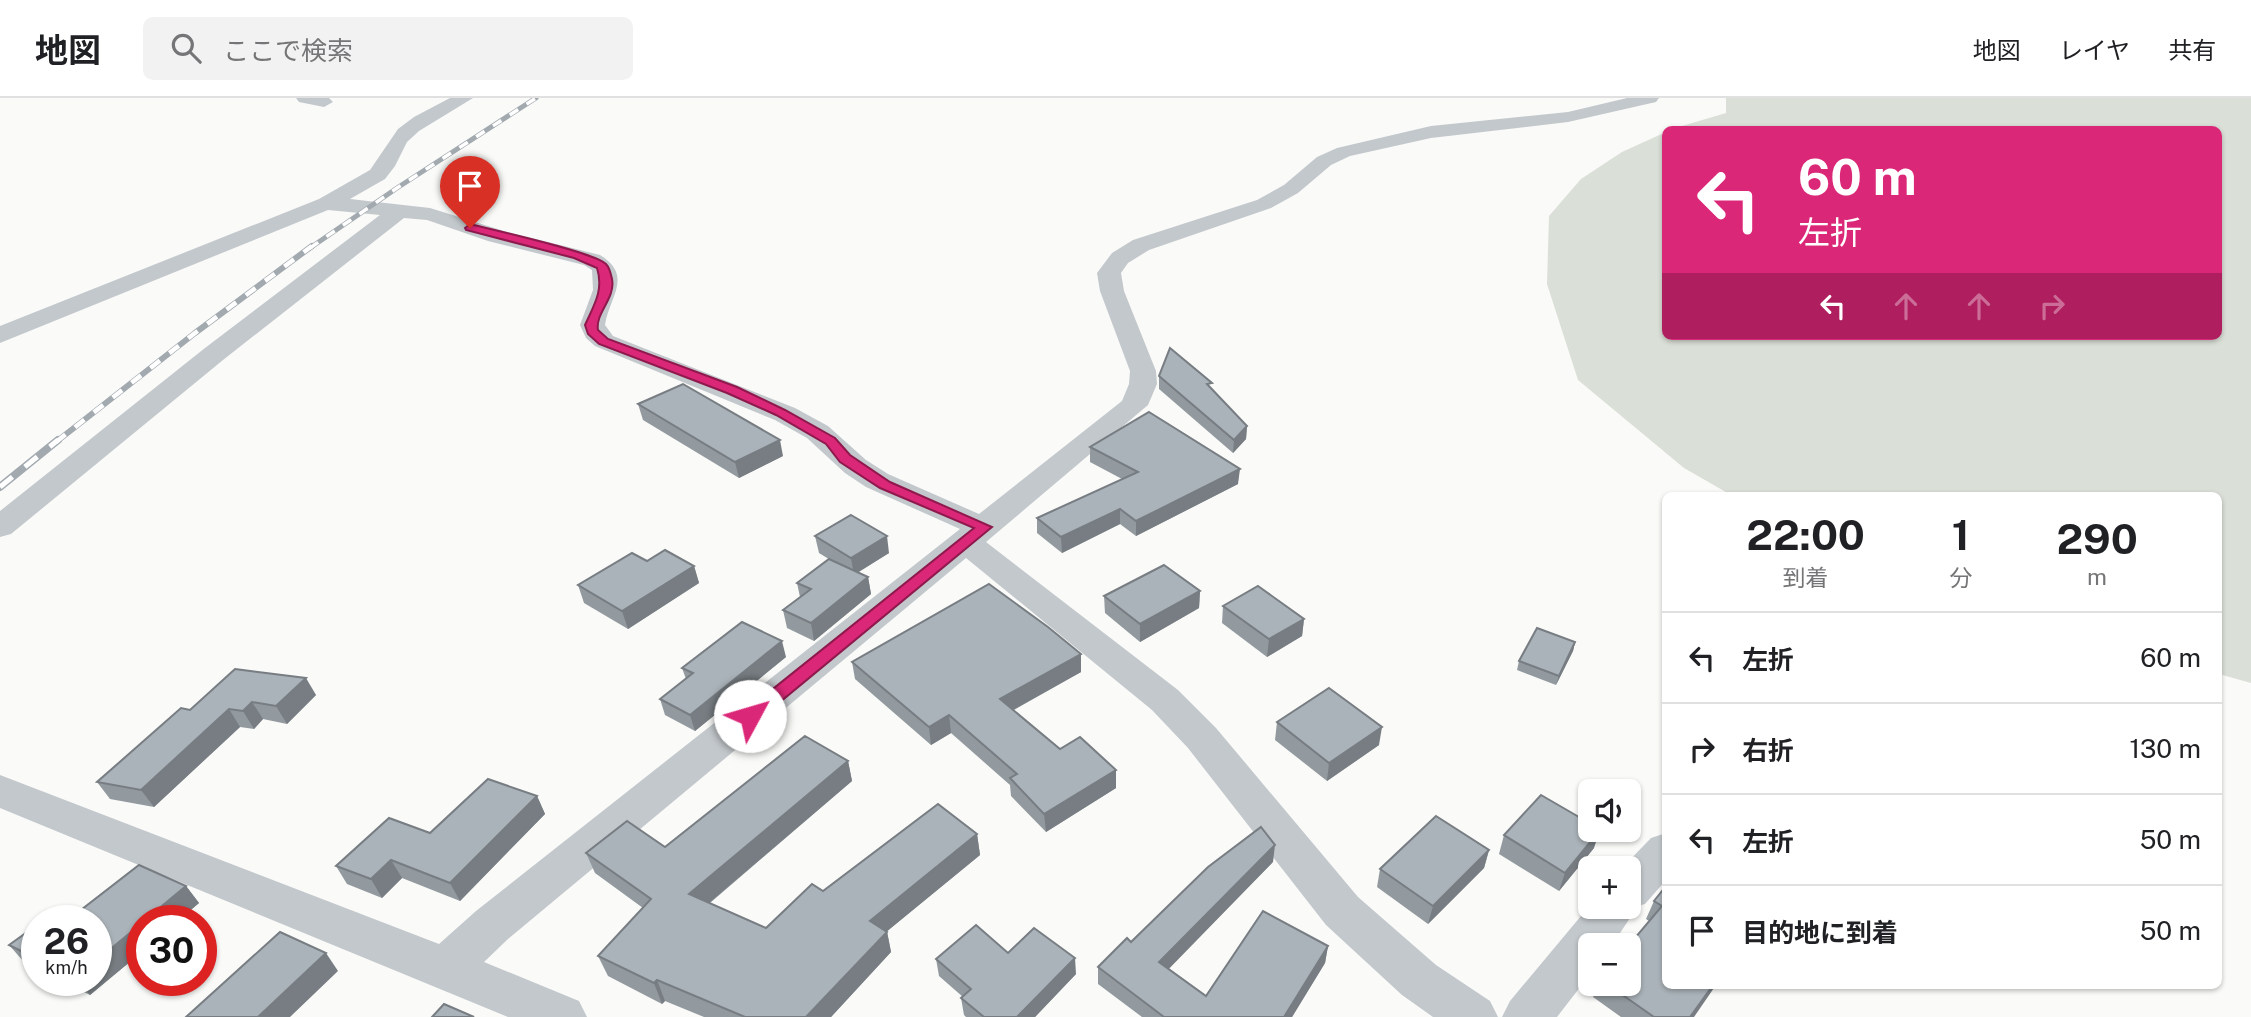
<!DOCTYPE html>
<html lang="ja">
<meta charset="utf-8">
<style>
:root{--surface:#fff;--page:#f2f2f2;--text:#202124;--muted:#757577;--line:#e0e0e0}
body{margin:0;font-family:"Public Sans","Noto Sans JP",sans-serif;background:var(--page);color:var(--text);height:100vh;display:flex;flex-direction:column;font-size:26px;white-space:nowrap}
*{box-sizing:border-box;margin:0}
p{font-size:23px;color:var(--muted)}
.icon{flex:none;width:38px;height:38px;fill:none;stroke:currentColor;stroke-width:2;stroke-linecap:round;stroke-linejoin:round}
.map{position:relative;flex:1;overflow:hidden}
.sheet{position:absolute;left:1662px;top:394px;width:560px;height:497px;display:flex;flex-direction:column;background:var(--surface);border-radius:10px;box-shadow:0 2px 5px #0004}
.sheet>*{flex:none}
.guide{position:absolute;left:1662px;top:28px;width:560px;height:214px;border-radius:10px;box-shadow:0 2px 5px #0004;background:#db2777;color:#fff;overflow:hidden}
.buttons{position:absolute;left:1578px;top:681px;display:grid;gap:14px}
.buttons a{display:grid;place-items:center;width:63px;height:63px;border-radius:10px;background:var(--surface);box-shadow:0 2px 5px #0004;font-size:35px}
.speed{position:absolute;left:21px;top:807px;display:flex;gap:14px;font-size:35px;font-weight:700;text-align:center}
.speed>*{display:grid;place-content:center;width:91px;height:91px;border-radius:50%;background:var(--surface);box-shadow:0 2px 5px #0004;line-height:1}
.speed small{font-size:18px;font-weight:400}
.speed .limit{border:10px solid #d22;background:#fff;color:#111}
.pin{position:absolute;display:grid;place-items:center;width:60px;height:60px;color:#fff;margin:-72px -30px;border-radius:50% 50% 50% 0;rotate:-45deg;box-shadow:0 0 7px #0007}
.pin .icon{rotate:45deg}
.me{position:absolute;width:77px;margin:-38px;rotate:51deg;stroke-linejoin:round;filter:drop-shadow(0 0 5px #0008)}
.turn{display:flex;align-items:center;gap:24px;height:147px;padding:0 21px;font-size:32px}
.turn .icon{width:91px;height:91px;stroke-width:2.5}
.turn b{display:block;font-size:49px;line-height:60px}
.lanes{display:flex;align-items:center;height:66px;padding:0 21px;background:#0003;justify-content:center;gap:35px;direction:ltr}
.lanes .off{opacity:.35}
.eta{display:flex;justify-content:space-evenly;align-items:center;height:119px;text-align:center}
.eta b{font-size:42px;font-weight:700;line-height:49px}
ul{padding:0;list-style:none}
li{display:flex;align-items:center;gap:21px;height:91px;padding:0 21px;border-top:2px solid var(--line)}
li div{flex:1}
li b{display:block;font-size:26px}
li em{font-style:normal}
header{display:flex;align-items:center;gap:42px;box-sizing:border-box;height:98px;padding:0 35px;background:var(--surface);border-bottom:2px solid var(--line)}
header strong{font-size:33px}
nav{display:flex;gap:38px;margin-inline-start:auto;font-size:24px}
.search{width:490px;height:63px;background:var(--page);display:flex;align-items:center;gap:18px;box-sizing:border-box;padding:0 24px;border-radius:10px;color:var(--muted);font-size:26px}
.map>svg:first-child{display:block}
.green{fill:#dadfd7}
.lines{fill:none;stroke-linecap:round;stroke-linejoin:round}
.minor{fill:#c3c8cc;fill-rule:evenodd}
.rail-far2-casing{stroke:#a2aab0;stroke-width:5}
.rail-far1-casing{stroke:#a2aab0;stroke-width:6}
.rail-casing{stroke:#a2aab0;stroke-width:8}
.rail-far2{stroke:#fff;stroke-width:3.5;stroke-dasharray:10;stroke-linecap:butt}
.rail-far1{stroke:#fff;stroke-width:4.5;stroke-dasharray:12;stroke-linecap:butt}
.rail{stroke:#fff;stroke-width:5;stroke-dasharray:16;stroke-linecap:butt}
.wall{fill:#929a9f}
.shaded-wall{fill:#777d82}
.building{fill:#aab3b9;stroke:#777d82;stroke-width:2}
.route{fill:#db2777;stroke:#8e194d;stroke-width:2}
</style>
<header>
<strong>地図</strong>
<div class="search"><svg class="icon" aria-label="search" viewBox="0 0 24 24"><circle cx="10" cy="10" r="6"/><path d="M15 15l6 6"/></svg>ここで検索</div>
<nav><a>地図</a><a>レイヤ</a><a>共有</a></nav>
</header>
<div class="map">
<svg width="2251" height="919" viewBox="0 0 2251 919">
<rect width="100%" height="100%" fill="#fafaf8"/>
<path class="green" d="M1726,0h525v585l-32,-9v-179h-488l-47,-27 -106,-88 -31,-96 2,-68 32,-37 41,-27 44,-20v204h553v-206l-547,-1 54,-16z"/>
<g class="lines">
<g class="minor">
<path d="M296,0h33l4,4 -9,5 -25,-5z"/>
<path d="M450,0h23l-54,33 -12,11 -12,24 -10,13 -35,20 80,9 74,23 96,24c34,21 9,42 5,70l8,11 182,72 33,18 38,34 22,14 91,40 143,-113 7,-17 1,-13 -30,-80 -3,-18 15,-20 21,-13 124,-40 27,-15 33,-28 20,-9 94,-22 137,-14 59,-14h32l-3,4 -88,20 -137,16 -81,18 -19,9 -33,28 -27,15 -122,42 -21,13 -7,10 3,18 32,80 1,13 -9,21 -162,137 192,148 38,38 142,169 78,68 54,36 8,16h-65l-31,-22 -76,-70 -138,-177 -36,-38 -186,-152 -458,381 -24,23 95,39 8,16h-79l-508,-209v-33l439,169 37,-33 484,-382 -94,-42 -21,-14 -38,-35 -32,-18 -180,-74 -9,-8 -6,-13 13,-35 -1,-20 -8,-5 -96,-24 -61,-21 -23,-2 -181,142 -212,174 -11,3v-26l205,-163 175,-133 -52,-5 -328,133v-17l319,-127 51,-29 28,-41 16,-12z"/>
<path d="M1666,735v47l-21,24 -7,2 -26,39h-21v28l-34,44h-55l8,-16 81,-97v2h38v-38h-7l29,-30z"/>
</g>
<defs>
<path id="rail-far2" d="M310,150l87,-60 139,-90"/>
<path id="rail-far1" d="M56,344l139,-109 117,-87"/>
<path id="rail" d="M0,389l58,-47"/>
</defs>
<use href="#rail-far2" class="rail-far2-casing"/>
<use href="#rail-far1" class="rail-far1-casing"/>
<use href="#rail" class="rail-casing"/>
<use href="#rail-far2" class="rail-far2"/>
<use href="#rail-far1" class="rail-far1"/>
<use href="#rail" class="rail"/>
</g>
<g class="wall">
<path d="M1159,278l53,14 35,36 -1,13 -13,14 -74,-64z"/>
<path d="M638,306l145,52 -44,22 -96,-58z"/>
<path d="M1090,349l148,37 -102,52 -16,-12 -58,29 -25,-20v-15l85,-39 -32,-17z"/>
<path d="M815,438l74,17 -31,19 10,5 3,17 -57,47 -27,-13 -4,-18 17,-13 -3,-14 35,-22 -13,-8z"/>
<path d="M647,463l47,5 5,17 -71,46 -44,-26 -6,-18z"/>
<path d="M1200,493l-1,17 -59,34 -35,-29 -1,-17z"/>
<path d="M1223,508l81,13 -2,17 -35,21 -45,-34z"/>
<path d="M1575,544l-2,9 -17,34 -39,-15 2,-9z"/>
<path d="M786,559l-91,74 -30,-16 -5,-16 26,-20 -4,-11z"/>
<path d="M852,564l229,10 -67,38 46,39 56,39 -70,44 -35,-36 -1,-11 -59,-52 -20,12 -76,-66z"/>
<path d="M235,571l81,26 -29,29 -24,-5 -9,10 -14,-2 -86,80 -44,-8 -13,-17 93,-72z"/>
<path d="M1277,624l102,23 -52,36 -52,-41z"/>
<path d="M848,663l4,20 -142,122 56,25 57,-37 154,-57 3,21 -93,76 4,21 -60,65h-127l-39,-16 -3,3 -54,-28 -10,-20 45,-48 -48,-35 -9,-20 79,-6z"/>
<path d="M537,698l8,18 -85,87 -58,-23 -20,20 -35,-14 -11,-18z"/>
<path d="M1504,737l90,13 -35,43 -60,-37z"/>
<path d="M1489,752l-5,18 -56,56 -51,-37 3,-18z"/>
<path d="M1273,764l-105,107 38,27 122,-50 -3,17 -33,54h-150l-44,-33v-17l33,-25z"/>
<path d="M186,788l13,17 -109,92 -30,-15h36z"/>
<path d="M1666,788l28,131h-73l-28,-20 6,-13h30l20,-63 -3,-2 8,-18z"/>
<path d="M37,827v43l-13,-6 -15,-17z"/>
<path d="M1008,855l68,21 -41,43h-69l-2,-2 -3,-17 2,-1 -24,-21 -3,-17z"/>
</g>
<g class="shaded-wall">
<path d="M1247,328l-1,13 -13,14 1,-13z"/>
<path d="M780,342l3,16 -44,22 -4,-16z"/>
<path d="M1240,371l-2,15 -102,52v-15z"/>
<path d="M1120,411v15l-58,29 -1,-16z"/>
<path d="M887,438l2,17 -35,22 -3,-17z"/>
<path d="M694,468l5,17 -71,46 -6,-18z"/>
<path d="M868,479l3,17 -57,47 -3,-18z"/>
<path d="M1200,493l-1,17 -59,34v-18z"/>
<path d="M1304,521l-2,17 -35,21 2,-18z"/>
<path d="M782,543l4,16 -91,74 -5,-16z"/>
<path d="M1575,544l-2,9 -17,34 3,-9z"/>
<path d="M1081,556v18l-79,44 -2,-17z"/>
<path d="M306,580l10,17 -29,29 -11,-18z"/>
<path d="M252,604l11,17 -9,10 -11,-18z"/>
<path d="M229,611l11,18 -86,80 -13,-17z"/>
<path d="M949,617l2,18 -20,12 -2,-18z"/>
<path d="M1382,629l-3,18 -52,36 2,-18z"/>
<path d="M848,663l4,20 -156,133 -7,-20z"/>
<path d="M1116,672v18l-70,44 -2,-18z"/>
<path d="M537,698l8,18 -85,87 -10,-18z"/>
<path d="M1600,732l-6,18 -35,43 6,-18z"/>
<path d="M977,736l3,21 -106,87 -4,-21z"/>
<path d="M1275,747l-2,17 -114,117v-17z"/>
<path d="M1489,752l-5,18 -56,56 5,-18z"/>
<path d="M391,762l11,18 -20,20 -11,-19z"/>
<path d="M186,788l13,17 -20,17h-34z"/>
<path d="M142,825v29l-52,43 -13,-15h19v-19z"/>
<path d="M887,834l4,20 -60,65h-25z"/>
<path d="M1328,848l-3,17 -33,54h-8z"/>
<path d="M326,855l12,18 -48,46h-32z"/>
<path d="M1075,860l1,16 -41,43h-18z"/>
<path d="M657,882l8,21 -3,3 -8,-21z"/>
<path d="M1713,887h3l-22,32h-4z"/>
</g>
<g class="building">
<path d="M1170,250l42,35 -5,1 40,42 -13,14 -75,-64z"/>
<path d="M683,286l97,56 -45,22 -97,-58z"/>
<path d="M1149,314l91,57 -104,52 -16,-12 -59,28 -24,-19 101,-46 -48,-25z"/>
<path d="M851,417l36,21 -36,22 -36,-22z"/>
<path d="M665,452l29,16 -72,45 -44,-26 54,-32 15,8z"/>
<path d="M829,461l39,18 -57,46 -28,-13 28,-21 -14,-6z"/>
<path d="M1164,467l36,26 -60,33 -36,-28z"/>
<path d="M989,486l59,43 33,27 -81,45 60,50 20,-12 36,33 -72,44 -34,-36 7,-4 -68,-59 -20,12 -77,-65z"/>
<path d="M1258,488l46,33 -35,20 -46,-33z"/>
<path d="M742,524l40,19 -92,74 -30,-16 33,-26 -11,-5z"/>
<path d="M1537,530l38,14 -16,34 -40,-15z"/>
<path d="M235,571l71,9 -30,28 -24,-4 -9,9 -14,-2 -88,81 -44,-8 84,-74 9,2z"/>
<path d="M1329,590l53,39 -53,36 -52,-41z"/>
<path d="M805,638l43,25 -159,133 77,34 46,-44 11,7 115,-87 39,30 -107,87 17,11 -81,85h-61l-88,-37 -3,3 -56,-27 53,-57 -65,-46 41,-32 38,26z"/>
<path d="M488,681l49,17 -87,87 -59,-23 -20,19 -35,-13 53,-48 41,15z"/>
<path d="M1541,697l50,29v6h9l-35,43 -61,-38z"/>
<path d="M1436,718l53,34 -56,56 -53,-37z"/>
<path d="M1261,729l14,18 -116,117 47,34 57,-85 65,35 -44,71h-120l-66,-50 29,-29 4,4 77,-75z"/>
<path d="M139,767l47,21 -41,34h-3v3l-46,38v-41h-28z"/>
<path d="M1666,788v99h47l-23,32h-36l-47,-33h22v-39l33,-39 -8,-5z"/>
<path d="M50,817l9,5h-16z"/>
<path d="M37,827v34l-28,-14z"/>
<path d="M976,827l32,28 26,-25 41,30 -58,59h-33l-23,-19 10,-9 -35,-30z"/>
<path d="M280,834l46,21 -68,64h-72z"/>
<path d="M444,906l30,13h-42z"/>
</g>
<path class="route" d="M470,126c23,6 124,28 136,40 3,3 5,10 6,15 4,19 -17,34 -14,51l10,9 129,48 48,23 50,28 15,17 40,27 102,45 -235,194h-13l-3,-5 3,-4 230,-184 -94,-40 -40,-26 -14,-18 -50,-29 -49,-22 -128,-49 -11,-10 -3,-9c9,-20 19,-35 12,-57l-23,-10 -108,-28 -1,-2z"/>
</svg>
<div class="buttons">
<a><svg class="icon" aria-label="sound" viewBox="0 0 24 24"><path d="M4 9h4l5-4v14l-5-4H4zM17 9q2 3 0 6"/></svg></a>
<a>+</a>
<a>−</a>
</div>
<div class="speed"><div>26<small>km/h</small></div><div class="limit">30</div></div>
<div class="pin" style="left:470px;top:130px;background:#d93025"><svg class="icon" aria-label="arrive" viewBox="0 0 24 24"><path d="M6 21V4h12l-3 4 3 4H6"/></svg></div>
<svg class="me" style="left:750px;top:618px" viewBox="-20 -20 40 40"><circle r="19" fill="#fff"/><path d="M0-13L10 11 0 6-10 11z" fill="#db2777"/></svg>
<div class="guide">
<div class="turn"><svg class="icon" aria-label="left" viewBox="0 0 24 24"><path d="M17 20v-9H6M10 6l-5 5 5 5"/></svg><div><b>60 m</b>左折</div></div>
<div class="lanes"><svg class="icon" aria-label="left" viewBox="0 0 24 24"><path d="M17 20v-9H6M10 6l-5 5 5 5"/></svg><svg class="icon off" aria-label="ahead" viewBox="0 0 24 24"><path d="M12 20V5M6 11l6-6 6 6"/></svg><svg class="icon off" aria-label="ahead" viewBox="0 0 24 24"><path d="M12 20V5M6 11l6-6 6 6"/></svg><svg class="icon off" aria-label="right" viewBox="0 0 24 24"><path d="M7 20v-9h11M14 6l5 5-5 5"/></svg></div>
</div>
<section class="sheet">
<div class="eta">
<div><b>22:00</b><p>到着</p></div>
<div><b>1</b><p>分</p></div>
<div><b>290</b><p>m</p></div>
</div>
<ul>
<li><svg class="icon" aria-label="left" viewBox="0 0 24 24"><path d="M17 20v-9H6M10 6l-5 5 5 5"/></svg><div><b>左折</b></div><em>60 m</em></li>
<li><svg class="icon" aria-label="right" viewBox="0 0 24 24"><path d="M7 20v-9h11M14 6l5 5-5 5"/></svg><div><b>右折</b></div><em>130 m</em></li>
<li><svg class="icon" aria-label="left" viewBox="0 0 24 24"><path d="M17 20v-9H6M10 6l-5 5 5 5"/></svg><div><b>左折</b></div><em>50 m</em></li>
<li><svg class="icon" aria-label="arrive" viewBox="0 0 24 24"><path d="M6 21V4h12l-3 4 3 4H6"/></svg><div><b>目的地に到着</b></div><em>50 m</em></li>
</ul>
</section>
</div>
